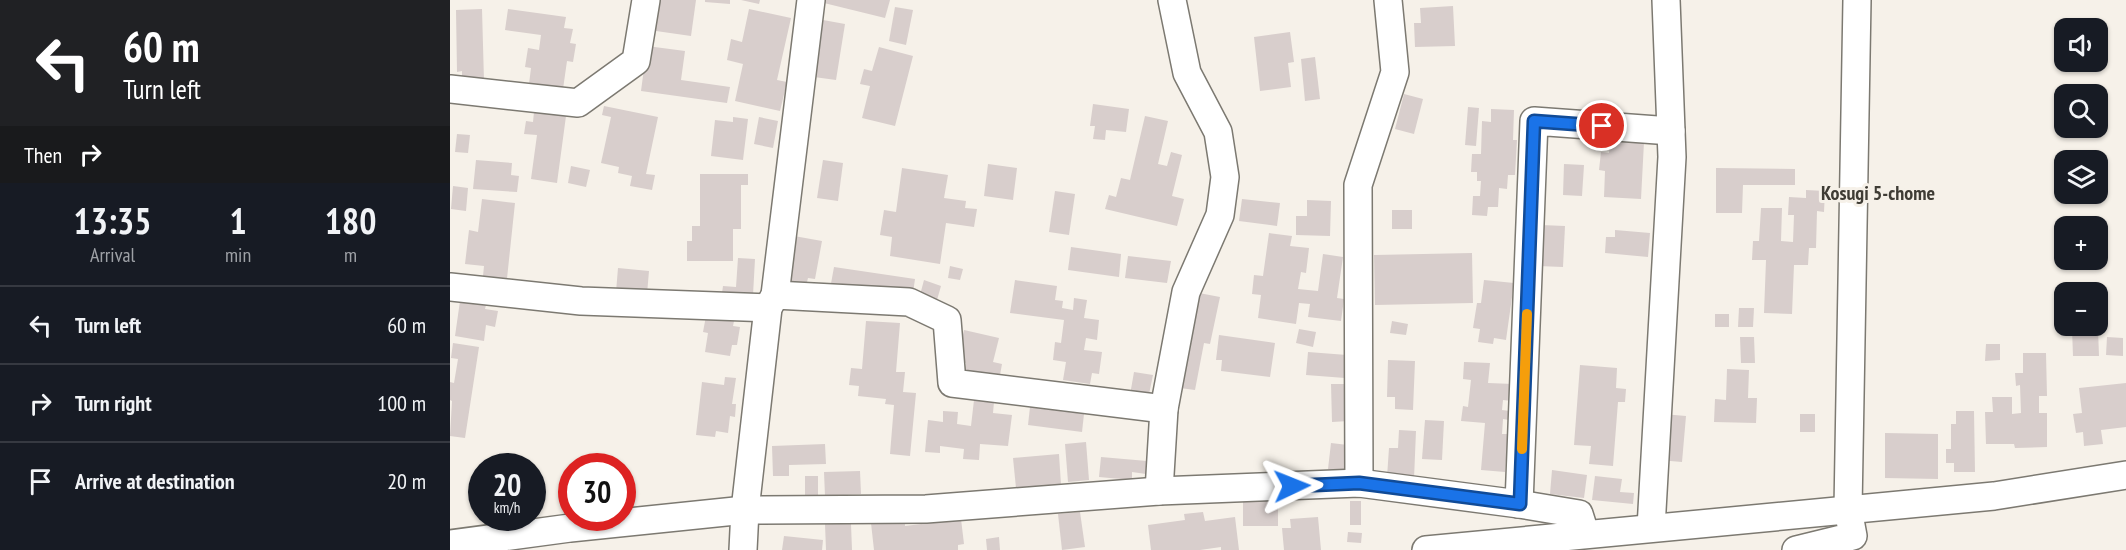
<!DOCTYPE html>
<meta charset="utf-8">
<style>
:root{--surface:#171b24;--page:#242831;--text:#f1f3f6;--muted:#9ea1a6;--line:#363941}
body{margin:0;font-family:"PT Sans Narrow",sans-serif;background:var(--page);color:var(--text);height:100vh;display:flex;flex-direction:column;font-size:22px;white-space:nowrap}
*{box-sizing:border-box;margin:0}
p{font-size:20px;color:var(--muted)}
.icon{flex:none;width:33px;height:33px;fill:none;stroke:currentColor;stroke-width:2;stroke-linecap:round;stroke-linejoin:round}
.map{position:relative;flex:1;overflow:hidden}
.side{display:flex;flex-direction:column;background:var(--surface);width:450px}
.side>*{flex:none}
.banner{background:#202124;color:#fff;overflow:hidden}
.fabs{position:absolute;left:1604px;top:18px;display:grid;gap:12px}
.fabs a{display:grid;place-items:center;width:54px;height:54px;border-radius:12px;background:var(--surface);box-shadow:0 2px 4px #0004;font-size:30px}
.speed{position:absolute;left:18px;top:453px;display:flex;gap:12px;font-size:30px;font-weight:700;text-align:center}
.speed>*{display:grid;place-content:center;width:78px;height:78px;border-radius:50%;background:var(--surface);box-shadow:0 2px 4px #0004;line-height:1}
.speed small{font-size:15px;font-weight:400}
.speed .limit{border:9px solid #d22;background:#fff;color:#111}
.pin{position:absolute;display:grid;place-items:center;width:51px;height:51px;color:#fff;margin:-26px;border:3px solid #fff;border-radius:50%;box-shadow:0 2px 6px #0007}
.me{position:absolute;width:66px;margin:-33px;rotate:88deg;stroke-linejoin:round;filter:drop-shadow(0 0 4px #0008)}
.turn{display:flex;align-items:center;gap:21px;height:126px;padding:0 24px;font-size:27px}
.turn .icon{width:78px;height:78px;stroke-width:2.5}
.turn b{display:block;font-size:42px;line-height:51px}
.then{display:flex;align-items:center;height:57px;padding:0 24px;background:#0003;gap:12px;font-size:22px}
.eta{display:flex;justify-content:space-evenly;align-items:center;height:102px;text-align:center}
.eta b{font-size:36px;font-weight:700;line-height:42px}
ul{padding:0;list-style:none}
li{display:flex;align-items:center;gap:18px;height:78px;padding:0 24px;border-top:2px solid var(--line)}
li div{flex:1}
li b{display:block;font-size:22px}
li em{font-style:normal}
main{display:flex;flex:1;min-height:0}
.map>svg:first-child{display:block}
.building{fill:#d8cecc}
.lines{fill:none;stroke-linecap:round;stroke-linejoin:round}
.minor-casing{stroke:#7c7971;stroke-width:30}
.minor{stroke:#fff;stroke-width:27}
.route-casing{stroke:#114b97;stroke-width:15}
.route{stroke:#1a73e8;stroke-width:10}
.slow{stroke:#f59e0b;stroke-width:10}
.labels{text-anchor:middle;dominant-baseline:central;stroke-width:6;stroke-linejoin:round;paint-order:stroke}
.neighbourhood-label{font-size:20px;font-weight:bold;fill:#3f3c35;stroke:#f6f1e9}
</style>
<main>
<section class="side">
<div class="banner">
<div class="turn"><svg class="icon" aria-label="left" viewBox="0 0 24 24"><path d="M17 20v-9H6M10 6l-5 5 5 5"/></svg><div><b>60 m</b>Turn left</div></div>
<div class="then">Then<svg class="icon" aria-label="right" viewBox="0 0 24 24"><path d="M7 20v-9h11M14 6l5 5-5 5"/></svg></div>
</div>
<div class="eta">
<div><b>13:35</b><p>Arrival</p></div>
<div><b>1</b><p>min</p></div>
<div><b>180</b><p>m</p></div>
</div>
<ul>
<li><svg class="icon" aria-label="left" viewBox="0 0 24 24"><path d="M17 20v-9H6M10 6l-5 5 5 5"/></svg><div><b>Turn left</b></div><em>60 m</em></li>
<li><svg class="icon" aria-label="right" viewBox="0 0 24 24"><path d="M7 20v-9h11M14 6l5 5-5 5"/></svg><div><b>Turn right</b></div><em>100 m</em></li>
<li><svg class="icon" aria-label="arrive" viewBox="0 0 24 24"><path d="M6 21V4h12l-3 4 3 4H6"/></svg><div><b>Arrive at destination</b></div><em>20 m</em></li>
</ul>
</section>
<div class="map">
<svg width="1676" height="550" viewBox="0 0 1676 550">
<rect width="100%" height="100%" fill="#f6f1e9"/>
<g class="building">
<path d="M204,0h42l-5,36 -42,-6z"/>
<path d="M255,0h25v4l-25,-2z"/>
<path d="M291,0h19l-1,4z"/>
<path d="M375,0h65l-5,18 -61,-15z"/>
<path d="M1003,6l2,40 -40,1 -1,-24h7l-1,-15z"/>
<path d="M445,7l18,3 -7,35 -17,-4z"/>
<path d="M32,9l2,72 -22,1v-11l-5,1 -1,-62z"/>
<path d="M58,9l58,8 -2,11 9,1 -3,14 6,1 -3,18 -6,-1 -4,28 -34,-5 2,-16 -6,-1 3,-19 11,2 2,-15 -36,-5z"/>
<path d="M299,9l42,9 -14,62 10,2 -7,29 -45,-10 8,-37 -16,-4 4,-21 11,3z"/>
<path d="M373,20l22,4 -9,56 -22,-3z"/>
<path d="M840,32l4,30 -6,1 3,24 -31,4 -6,-54z"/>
<path d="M197,46l38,5 -4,29 49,7 -3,16 -86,-12z"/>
<path d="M429,47l34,9 -18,70 -33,-8 8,-32 -10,-2 4,-15 8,2z"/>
<path d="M865,57l5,42 -15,2 -4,-42z"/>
<path d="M954,94l19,5 -9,35 -19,-5z"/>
<path d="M643,104l36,5 -3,23 -20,-2 -1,10 -12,-1 2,-13h-5z"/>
<path d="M154,106l54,11 -12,57 9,1 -3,15 -22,-4 2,-10 -14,-3 1,-6 -18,-4 10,-46 -9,-2z"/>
<path d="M1018,107l11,1 -3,38 -11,-1z"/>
<path d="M1041,109l23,1 -1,30h4l-2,35h-7l-1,14 -8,-1 -1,19h-10l-1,9 -15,-1 1,-19h7l1,-15h-4v-9h-6l1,-18h9l1,-33 9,1z"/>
<path d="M84,112l32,4 -9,67 -26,-4 6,-44 -13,-1 2,-13 7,1z"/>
<path d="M695,116l23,5 -10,43 9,2 4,-14 11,3 -10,41 12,3 -7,27 -72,-17 4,-14 7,2 5,-19 9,2z"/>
<path d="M283,117l15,2 -5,41 -32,-4 4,-36 18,2z"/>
<path d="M309,117l19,4 -5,27 -19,-4z"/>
<path d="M7,134l13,1 -2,18 -13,-1z"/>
<path d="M1160,141l34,1 -3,57 -37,-2 1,-26 -6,-1 2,-18 8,1z"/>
<path d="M26,160l36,3 -1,12 8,1 -2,16 -44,-3z"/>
<path d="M373,160l20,3 -5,38 -21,-3z"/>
<path d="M538,164l29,4 -4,32 -29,-4z"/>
<path d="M1114,164l20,1 -2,31 -19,-1z"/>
<path d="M121,166l19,4 -4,17 -18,-4z"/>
<path d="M452,168l46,7 -4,23 22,3 -1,7 12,1 -3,18 -28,-4 -6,41 -50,-8 2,-19 -12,-2 4,-25 12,2z"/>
<path d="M1266,168l79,1v16h-52l-1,28h-26z"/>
<path d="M250,174h48v11h-7v44h-8v32h-46v-20h5v-15h8z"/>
<path d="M3,186l15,2 -2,23 -15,-2z"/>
<path d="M1356,190l19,1 -1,21 -7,-1 -1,37h-7l-1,17h-14l-2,49 -28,-1 2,-53h-14l1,-19h6l2,-33h21l-1,33 12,1 1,-27h-6l1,-18 17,1z"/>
<path d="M605,191l20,3 -6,41 -20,-3z"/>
<path d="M32,199l33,4 -9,85 -24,-2 2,-20 -19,-2 4,-34 9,2z"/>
<path d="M792,199l38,4 -3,23 -38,-5z"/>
<path d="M857,200l24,1 -1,35 -34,-1v-19h11z"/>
<rect x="942" y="210" width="20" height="19"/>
<path d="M1091,225l24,1 -2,41 -25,-1z"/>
<path d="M1165,230l35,3 -2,24 -43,-4 1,-16h9z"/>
<path d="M819,233l23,3 -2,10 19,2 -3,25 -5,-1 -3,17 20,2 5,-37 20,3 -6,41 7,1 -3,22 -33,-4 2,-13 -11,-1 -3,21 -38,-6 3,-23 -9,-1 2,-19 9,1z"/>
<path d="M344,236l28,5 -7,38 -7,-1 -2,8 -21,-4z"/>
<path d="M621,247l50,7 -2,23 -51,-7z"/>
<path d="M1022,253l1,50 -98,2 -1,-50z"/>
<path d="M678,256l43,5 -4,22 -42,-5z"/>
<path d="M288,258l17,1 -2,36 -31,-2 1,-7 13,1z"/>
<path d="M500,266l13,3 -3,11 -12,-2z"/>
<path d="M384,267l81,12 -2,14 -59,-8 -1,7 -23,-3z"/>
<path d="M168,268l31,3 -2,23 -31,-2z"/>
<path d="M474,280l17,6 -4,14 -17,-5z"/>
<path d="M565,280l42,6 -2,14 8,1 -1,7 11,2 1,-12 13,2 -3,18 15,2 -2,20 -11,-2 -2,12 18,2 -3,22 -7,-1 -2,11 -27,-4 3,-18 -13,-2 2,-18 6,1 3,-23 -54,-7z"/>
<path d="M1034,280l30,3 -8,57 -12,-2 -1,6 -15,-2 2,-13 -7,-1 4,-25h4z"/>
<path d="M749,293l21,4 -10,47 -6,-1 -9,47 -15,-2z"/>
<path d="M10,301l26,4 -1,4 13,2 -3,16 -9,-2 -2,16 -29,-5z"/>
<path d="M1289,308h15l-1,19h-15z"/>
<rect x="1265" y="314" width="14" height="13"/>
<path d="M256,316l28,5 -1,5 7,1 -3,18h-5l-2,11 -25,-4 3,-19 -5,-1z"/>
<path d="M416,321l34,2 -4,49h9l-2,20 13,1 -6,63 -20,-2 4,-49 -9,-1 1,-5 -28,-3 1,-10 -10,-1 2,-17 11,1z"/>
<path d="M942,321l16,3 -2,11 -16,-2z"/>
<path d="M849,329l17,3 -3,15 -17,-4z"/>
<path d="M1622,329h26l1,27h-26z"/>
<path d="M514,330l35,8 -6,24 9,2 -2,11 -18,-3 -1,4 -17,-3 2,-10 -9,-2z"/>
<path d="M769,335l56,8 -5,34 -49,-6 1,-11h-6z"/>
<path d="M1290,337h14l1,26h-14z"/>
<path d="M1657,337l16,1v18l-17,-1z"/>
<path d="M3,343l26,4 -14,91 -15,-2 2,-35 -2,-1v-18l4,1 4,-24 -7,-1z"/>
<path d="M1536,344h14v16l-15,1z"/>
<path d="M858,352l39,3 -2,23 -39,-3z"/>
<path d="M1573,353h23l1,43h-8v17h8v34l-32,1 -1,-4h-28l-1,-32h8l-1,-15h20v17l9,-1 -1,-28 -4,1 -1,-13h8z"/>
<path d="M938,360l27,1 -2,49 -18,-1v-12h-8z"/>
<path d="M1014,362l26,1 -2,20 25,1 -1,17 -9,-1 -1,10 8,1 -1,9 -6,-1 -1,15h6l-3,38 -24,-2 4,-47 -24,-2 2,-15 5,1 3,-27 -8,-1z"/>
<path d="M1130,365l37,3 -1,20 10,1 -1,13h-7l-5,64 -24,-2 2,-18 -17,-1z"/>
<path d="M1277,369l22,1 -1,28h9l-1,25 -42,-1 1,-23 11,1z"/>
<path d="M684,372l19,3 -5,24 -18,-4z"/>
<path d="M275,377l11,1 -4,26h4l-1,13 -5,-1 -2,17 -12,-2 -1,6 -19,-2 6,-53 22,3z"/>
<path d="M1676,383v44l-25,3 2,14 -19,2 -1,-14 -7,1 -3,-19 9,-1 -3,-25z"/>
<path d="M881,384h17l1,37 -17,1z"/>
<path d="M524,400l20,2 -1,11 19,2 -4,31 -28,-2 -1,16 -16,-1 1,-10 -24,-3v7l-15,-1 3,-32 15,2v-11l15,1 -1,12 14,2z"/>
<path d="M580,407l54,7 -2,18 -54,-7z"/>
<path d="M1506,411h18l1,61h-21v-9h-8v-14h5v-25h5z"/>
<path d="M1213,414l23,2 -4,46 -23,-2z"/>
<rect x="1350" y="414" width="15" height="18"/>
<path d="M975,420l19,1 -2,39 -20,-1z"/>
<path d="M949,430l17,1 -2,48 -27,-2 2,-29h9z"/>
<path d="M1435,433l53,1v45l-53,-1z"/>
<path d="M636,442l3,38 -21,2 -3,-38z"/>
<path d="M881,443l17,2 -3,26 -17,-2z"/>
<path d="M375,444l1,20 -37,1v11h-16l-1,-30z"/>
<path d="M609,454l2,31 -45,3 -3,-30z"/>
<path d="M651,457l46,4 -1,13 -14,-2v8l-33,-3z"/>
<path d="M1102,470l35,5 -3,23 -34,-4z"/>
<path d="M410,471l1,23 -36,2 -1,-24z"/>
<rect x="355" y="476" width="13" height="19"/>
<path d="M1145,476l27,3 -2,13 14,1 -1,11 -41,-4z"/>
<path d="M828,499v27h-35v-26z"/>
<rect x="900" y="501" width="11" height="24"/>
<path d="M630,512l5,35 -23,3 -4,-36z"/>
<path d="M753,512l2,9 30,-4 4,33h-18v-3l-21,3h-49l-3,-25 37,-5 -1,-6z"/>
<path d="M868,517l3,33h-37l-2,-22h9l-1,-9z"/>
<path d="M455,519v7l56,-7 3,25 -6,1v5h-84l-3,-27z"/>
<path d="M375,524h26l1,26h-26z"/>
<path d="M898,532l14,1 -1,10 -14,-1z"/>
<path d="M334,536l39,4 -1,10h-40z"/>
<path d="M549,537l1,13h-13l-1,-11z"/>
</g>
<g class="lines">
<defs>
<g id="minor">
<path d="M0,89l128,14 58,-42 10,-61"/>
<path d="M0,287l131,14 187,7"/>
<path d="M325,295l134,7 38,18 5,63 212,26"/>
<path d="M909,483l-1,-298 37,-113 -7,-72"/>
<path d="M709,491l5,-82 22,-117 34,-77 5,-38 -7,-45 -31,-59 -15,-73"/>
<path d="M1069,504l15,-383 137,10"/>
<path d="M1201,528l21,-371 -6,-157"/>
<path d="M0,544l120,-16 175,-18 181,-1 233,-18 200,-8 160,21 60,10 6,19"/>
<path d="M293,550l2,-40 23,-202 7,-13 36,-295"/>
<path d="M976,550l568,-54 132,-21"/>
<path d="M1346,550l57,-14 -5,-27 9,-509"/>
</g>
</defs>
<use href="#minor" class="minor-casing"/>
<use href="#minor" class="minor"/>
</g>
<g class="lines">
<defs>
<path id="route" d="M842,486l67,-3 161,21 14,-383 68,5"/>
</defs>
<use href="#route" class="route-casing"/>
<use href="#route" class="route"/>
<path class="slow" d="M1072,449l5,-135"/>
</g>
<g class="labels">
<g class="neighbourhood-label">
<text x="1428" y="193">Kosugi 5-chome</text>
</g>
</g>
</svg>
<div class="fabs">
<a><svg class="icon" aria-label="sound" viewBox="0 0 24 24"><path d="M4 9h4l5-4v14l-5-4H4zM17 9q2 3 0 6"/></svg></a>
<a><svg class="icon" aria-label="search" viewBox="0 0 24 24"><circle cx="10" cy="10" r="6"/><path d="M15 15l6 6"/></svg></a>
<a><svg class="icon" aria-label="layers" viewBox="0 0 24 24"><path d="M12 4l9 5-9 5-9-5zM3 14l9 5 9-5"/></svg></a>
<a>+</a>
<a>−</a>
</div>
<div class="speed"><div>20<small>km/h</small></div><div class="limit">30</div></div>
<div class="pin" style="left:1152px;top:126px;background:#d93025"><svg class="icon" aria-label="arrive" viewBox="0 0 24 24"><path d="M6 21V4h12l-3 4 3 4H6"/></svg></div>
<svg class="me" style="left:842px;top:486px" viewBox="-20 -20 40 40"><path d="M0-17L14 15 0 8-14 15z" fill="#1a73e8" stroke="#fff" stroke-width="4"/></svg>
</div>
</main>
